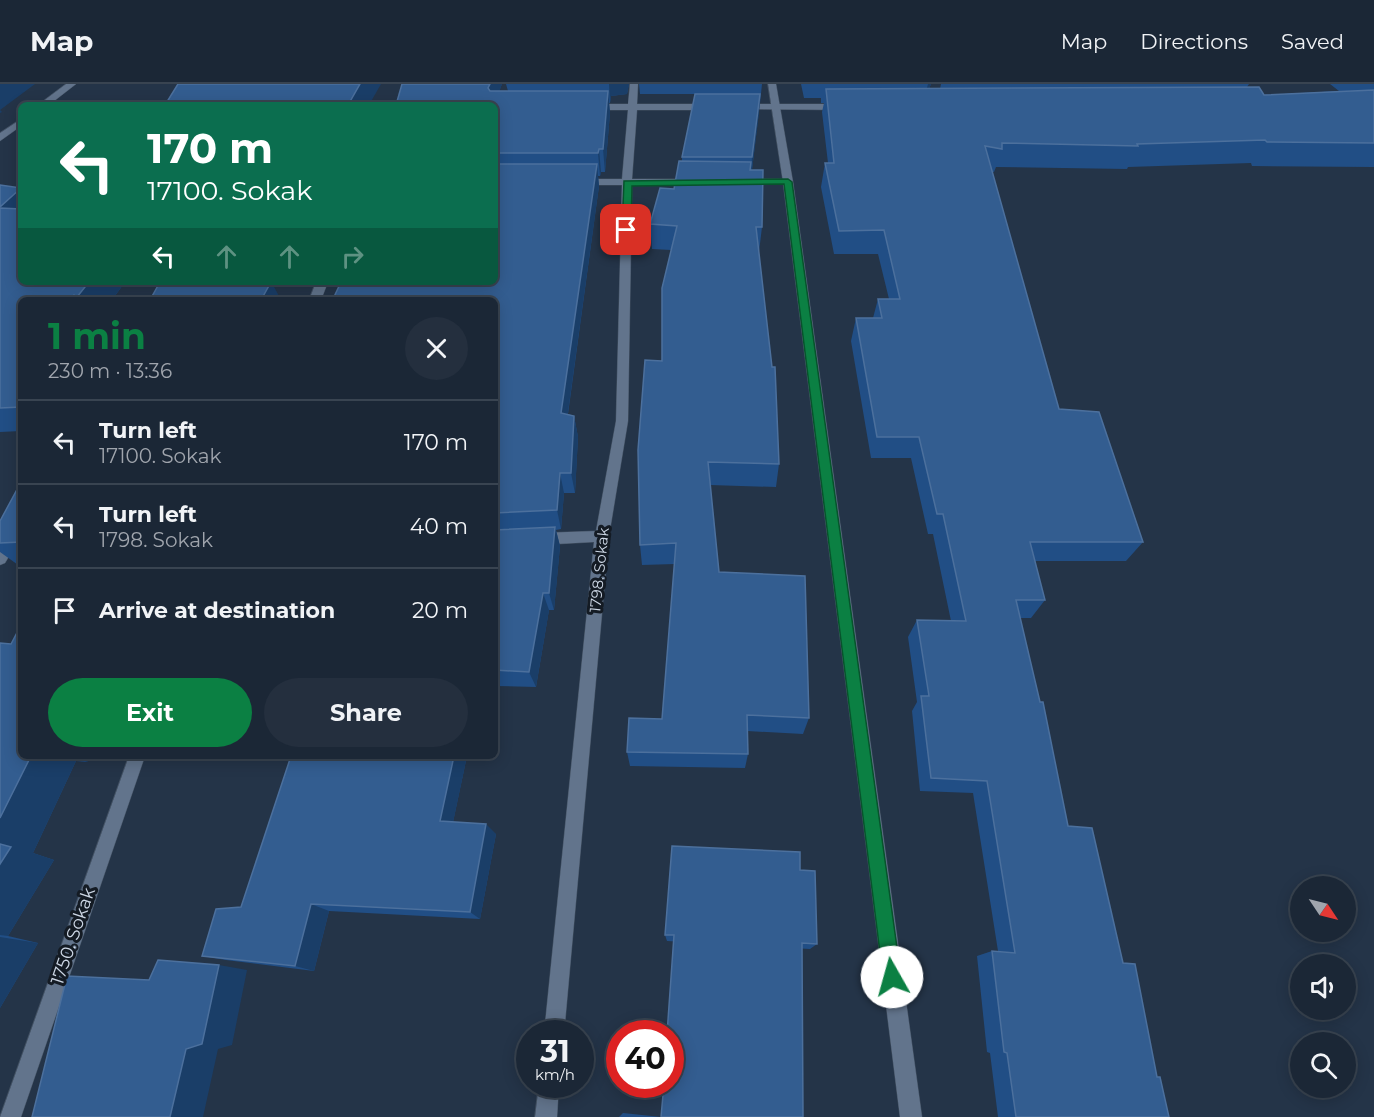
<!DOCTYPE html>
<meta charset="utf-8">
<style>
:root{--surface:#1b2736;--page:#242f3e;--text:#f1f3f6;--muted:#a0a5ad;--line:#394451;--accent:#0b8043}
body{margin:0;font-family:Montserrat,sans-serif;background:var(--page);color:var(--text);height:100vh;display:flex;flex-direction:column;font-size:22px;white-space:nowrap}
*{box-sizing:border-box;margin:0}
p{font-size:20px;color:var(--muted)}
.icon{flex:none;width:33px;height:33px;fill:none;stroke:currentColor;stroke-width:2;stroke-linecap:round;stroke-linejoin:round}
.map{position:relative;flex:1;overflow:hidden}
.panel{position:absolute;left:18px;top:213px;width:480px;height:462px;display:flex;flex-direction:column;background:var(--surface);border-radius:9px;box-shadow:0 3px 15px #0003,0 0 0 2px var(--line)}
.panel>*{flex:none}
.guide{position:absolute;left:18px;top:18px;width:480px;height:183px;border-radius:9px;box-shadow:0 3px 15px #0003,0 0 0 2px var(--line);background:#0b6e4f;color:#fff;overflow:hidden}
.needle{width:39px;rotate:125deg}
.fabs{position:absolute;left:1290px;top:792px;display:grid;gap:12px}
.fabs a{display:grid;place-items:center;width:66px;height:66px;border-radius:50%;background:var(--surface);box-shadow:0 3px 15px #0003,0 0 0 2px var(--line);font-size:30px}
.speed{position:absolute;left:516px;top:936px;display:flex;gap:12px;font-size:30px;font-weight:700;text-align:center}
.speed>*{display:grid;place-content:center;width:78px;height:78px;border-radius:50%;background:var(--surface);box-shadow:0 3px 15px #0003,0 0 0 2px var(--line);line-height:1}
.speed small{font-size:15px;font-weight:400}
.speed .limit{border:9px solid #d22;background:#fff;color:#111}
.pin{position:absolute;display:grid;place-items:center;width:51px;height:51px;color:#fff;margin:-26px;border-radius:12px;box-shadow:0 3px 9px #0006}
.me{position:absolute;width:66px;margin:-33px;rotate:353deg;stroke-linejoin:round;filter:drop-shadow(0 0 4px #0008)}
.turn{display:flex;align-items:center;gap:21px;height:126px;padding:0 30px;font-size:27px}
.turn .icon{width:78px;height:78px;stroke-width:2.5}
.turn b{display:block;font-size:42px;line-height:51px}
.lanes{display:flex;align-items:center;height:57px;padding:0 30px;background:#0003;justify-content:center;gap:30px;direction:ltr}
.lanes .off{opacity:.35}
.round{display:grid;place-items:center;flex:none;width:63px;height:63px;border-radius:32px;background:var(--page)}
.headline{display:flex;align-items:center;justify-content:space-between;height:102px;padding:0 30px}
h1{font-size:36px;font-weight:700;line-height:45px;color:var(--accent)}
.primary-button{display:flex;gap:12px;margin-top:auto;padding:12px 30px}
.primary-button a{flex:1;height:69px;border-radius:36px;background:var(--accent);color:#fff;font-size:24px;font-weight:700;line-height:69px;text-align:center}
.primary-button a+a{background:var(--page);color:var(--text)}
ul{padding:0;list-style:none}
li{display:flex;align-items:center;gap:18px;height:84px;padding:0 30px;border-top:2px solid var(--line)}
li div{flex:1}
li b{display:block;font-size:22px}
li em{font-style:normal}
header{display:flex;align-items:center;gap:36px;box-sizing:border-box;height:84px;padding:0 30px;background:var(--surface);border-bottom:2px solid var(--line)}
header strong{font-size:28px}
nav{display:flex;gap:33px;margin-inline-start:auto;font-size:21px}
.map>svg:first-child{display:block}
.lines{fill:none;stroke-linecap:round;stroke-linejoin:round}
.minor-casing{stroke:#425061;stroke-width:1}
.tertiary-casing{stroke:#425061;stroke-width:1}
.minor{fill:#62748c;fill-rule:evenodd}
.tertiary{fill:#62748c;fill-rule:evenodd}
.wall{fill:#214e85}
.shaded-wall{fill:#1a3e68}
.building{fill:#335d90;stroke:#4c709d;stroke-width:1.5}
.route{fill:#0b8043;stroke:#07532c;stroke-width:1.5}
.labels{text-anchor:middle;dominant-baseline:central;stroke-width:6;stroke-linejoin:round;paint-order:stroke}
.street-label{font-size:15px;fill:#cdd7e5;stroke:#141b24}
.near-street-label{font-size:18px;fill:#cdd7e5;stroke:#141b24}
</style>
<header>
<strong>Map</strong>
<nav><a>Map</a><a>Directions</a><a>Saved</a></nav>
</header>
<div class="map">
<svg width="1374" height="1033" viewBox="0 0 1374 1033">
<rect width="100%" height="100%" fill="#243448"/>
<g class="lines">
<defs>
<g id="minor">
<path d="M66,0h10l-27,21h-11z"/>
<path d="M630,0h8l-1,20h74l5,3 -5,3h-74l-5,69h63l5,3 -5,3h-63l-4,236 -19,115 -45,498h-20l50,-492 -55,3 -5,-2 -2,-4 2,-4 5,-2 57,-2 20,-110 6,-236h-44l-5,-3 5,-3h44l6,-69h-40l-5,-3 5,-3h40z"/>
<path d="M741,20h102l5,3 -5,3 -105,-1v-4z"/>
<path d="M21,35v7l-21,15v-8z"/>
<path d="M788,95l4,1v4l-49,1 -5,-3 5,-3z"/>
<path d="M316,198h12l-7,18h-12z"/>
<path d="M21,434v18l-16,27 -5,2v-19l16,-26z"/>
<path d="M129,672h16l-124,361h-21z"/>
<path d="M539,1000h20l-2,33h-22z"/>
</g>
<path id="tertiary" d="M768,0h8l17,98 129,935h-22l-117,-935z"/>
</defs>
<use href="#minor" class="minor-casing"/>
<use href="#tertiary" class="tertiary-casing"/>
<use href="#minor" class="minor"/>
<use href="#tertiary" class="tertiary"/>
</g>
<g class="wall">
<path d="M502,0l-3,7h9l-2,-7h123l-2,10 -16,2 -1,7h-1l1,10 -5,59h-4l-1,4h-2l1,10 -31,228 6,2 4,21 -3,56h-11l-3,36 -5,1 4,16 -6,64h-5l-13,77 -41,-1v-386l-162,-1 162,-17v-177h-99z"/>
<path d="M639,0h123l-2,19 -8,67 10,57 -3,25 20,212 -3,23 -66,-2 9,87 90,146 -6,16 -56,-3 1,23 -3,14 -115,-2 -3,-14 35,-33 13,-155 -33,1 -2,-20 22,-184 9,-111 -19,-1 -2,-25 24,-35 8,-28v-4l13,-63h-55z"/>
<path d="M801,0h130l-2,5h11l1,-5h308l-2,3 17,8 75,-4 -9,-7h44v83l-122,-1 -1,-3 -123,4 -1,2 -131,-2 -2,5h-2l67,237 84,133 -17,19h-91l10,39 -14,18h-11l48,208 55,137 46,154h-171l-8,-64 -3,-1 -10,-96 15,-5h6l-25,-158 -53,-2 -8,-80 5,-9 -9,-65 9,-17 34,1 -18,-87h-5l-17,-76h-40l-20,-117 5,-23h17l5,-19h11l-11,-45h-44l-13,-67 4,-24h3l-6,-51 2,-9h-3v-5h-17z"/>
<path d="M0,101l21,97h104l-13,18h-91v131l-21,1z"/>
<path d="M21,398v85l-21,-15v-31z"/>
<path d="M0,559l21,113h69l-3,6 -11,-1 -43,92 21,7 -46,76 30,7 -38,65z"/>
<path d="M195,672h272l-14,66 43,12 -16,85 -151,-8 -15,60 -88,-11 -24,-4 39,-49 49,-148 -91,-1z"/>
<path d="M800,786l17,74 -7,5 -143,-8 -2,-6z"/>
<path d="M623,1029l38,4h-42z"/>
</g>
<g class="shaded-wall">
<path d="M0,0h35l-35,26 2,2 -2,1z"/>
<path d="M360,0h21l-12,21h-21z"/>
<path d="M490,0h12l-7,21 -7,-17z"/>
<path d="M609,0h20l-2,10 -16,2 -1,7z"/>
<path d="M928,0h3l-8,19z"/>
<path d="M608,7l2,22 -5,59 -2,-23z"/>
<path d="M760,10l-1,19 -8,64 1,-20z"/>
<path d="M599,65l2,23 -1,4 -2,-23z"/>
<path d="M597,80l2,22 -34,248 -4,-21z"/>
<path d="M21,105v41l-21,-20v-3z"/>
<path d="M89,198h36l-13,18h-33l-2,-3z"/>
<path d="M247,198h25v1l9,17h-23z"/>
<path d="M74,211l4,5h-7z"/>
<path d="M574,332l4,21 -3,56 -4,-20z"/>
<path d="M560,389l4,20 -3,36 -4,-19z"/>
<path d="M555,443l5,19 -6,64 -5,-17z"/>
<path d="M543,509l6,17 -13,77 -7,-15z"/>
<path d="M31,672h34l11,5 -43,92 21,7 -46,76 -8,-1v-117z"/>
<path d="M75,672h15l-3,6z"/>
<path d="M454,672h13l-16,76 -11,-11z"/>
<path d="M486,740l10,10 -16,85 -10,-7z"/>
<path d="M311,820l18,7 -15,60 -19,-5z"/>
<path d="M0,853l38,6 -38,65z"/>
<path d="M219,881l28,5 -15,75 -14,4 -15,68h-33l16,-68z"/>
</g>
<g class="building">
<path d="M178,0h182l-12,21h-183z"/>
<path d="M402,0h88l-2,4 2,3h118l-5,58h-4l-1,4h-103v-48h-99z"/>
<path d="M1259,3l5,8 110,-5v53l-107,-1 -2,-2 -128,4 1,2 -136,-3v6l-17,-3 74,263 40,3 44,130h-113l15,58h-29l24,102h3l25,124 24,2 31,135 12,1 22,113h3l9,40h-153l-9,-64 -3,-1 -12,-101 23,2 -28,-172 -56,-3 -10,-82h8l-12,-76 49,1 -23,-107h-6l-18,-77h-42l-21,-119h26l-4,-19h22l-16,-69 -45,1 -14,-68h9l-8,-74z"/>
<path d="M695,10h65l-8,63h-70z"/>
<path d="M679,77l72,1 -1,8h13l-1,57h-6l16,140h3l4,97 -71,-2 11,110 86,4 4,142 -62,-3 1,39 -121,-2 2,-34 33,1 14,-176 -36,2 -2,-95 7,-90 17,1v-73l15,-62 -27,-2 10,-36 14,1z"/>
<path d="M495,80h102l-36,249 13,3 -3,57h-11l-3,37 -62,3v-213l-162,-1 8,-17h154z"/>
<path d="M0,101l21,3 -21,19z"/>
<path d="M0,124l21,1v73h68l-12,15 -3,-2 -3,5h-50v107l-21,1z"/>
<path d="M160,198h111l-10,18h-111z"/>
<path d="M21,398v60l-21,1v-22z"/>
<path d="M555,443l-6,66h-6l-14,79 -34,-2v-140z"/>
<path d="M21,541v131h10l-31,62v-175l11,1z"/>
<path d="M291,672h163l-14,65 46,3 -16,88 -159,-8 -16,62 -93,-10 14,-47 25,-2z"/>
<path d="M0,760l11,3 -11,17z"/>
<path d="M672,762l128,6v18l15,1 2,73 -15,-1 1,174h-142l3,-33h6v-50h-3l7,-99h-9z"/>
<path d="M158,876l61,5 -17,79 -16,5 -16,68h-138l35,-141 82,4z"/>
</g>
<path class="route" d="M788,95l4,3 109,795 -2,6 -7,3 -6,-3 -3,-6 -99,-793 -152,2 -1,44 -5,3 -4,-3 2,-49z"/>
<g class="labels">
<g class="street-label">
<text transform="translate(599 486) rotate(-84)">1798. Sokak</text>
</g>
<g class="near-street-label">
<text transform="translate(73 852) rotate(-71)">1750. Sokak</text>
</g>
</g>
</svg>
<div class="fabs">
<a><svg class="needle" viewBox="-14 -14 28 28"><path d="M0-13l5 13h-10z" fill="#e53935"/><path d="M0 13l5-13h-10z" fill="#a0a5ad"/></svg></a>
<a><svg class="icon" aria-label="sound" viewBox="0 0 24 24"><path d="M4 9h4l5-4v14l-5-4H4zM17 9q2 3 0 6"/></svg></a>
<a><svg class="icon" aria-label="search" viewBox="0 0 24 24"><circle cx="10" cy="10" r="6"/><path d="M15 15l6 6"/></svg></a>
</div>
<div class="speed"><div>31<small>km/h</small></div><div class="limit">40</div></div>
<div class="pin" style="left:626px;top:146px;background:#d93025"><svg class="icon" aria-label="arrive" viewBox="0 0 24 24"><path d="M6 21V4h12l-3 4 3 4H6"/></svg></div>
<svg class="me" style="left:892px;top:893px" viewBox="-20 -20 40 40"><circle r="19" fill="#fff"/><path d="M0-13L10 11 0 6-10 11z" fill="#0b8043"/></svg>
<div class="guide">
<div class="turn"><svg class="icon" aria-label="left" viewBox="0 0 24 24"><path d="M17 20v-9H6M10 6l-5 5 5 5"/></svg><div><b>170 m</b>17100. Sokak</div></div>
<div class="lanes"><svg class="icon" aria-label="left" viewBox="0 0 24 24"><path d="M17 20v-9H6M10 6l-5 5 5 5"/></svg><svg class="icon off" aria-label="ahead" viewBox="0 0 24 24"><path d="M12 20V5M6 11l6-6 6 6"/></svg><svg class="icon off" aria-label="ahead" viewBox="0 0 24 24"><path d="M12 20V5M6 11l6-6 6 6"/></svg><svg class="icon off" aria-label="right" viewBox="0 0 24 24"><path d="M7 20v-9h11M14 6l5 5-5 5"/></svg></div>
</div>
<section class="panel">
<div class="headline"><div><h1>1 min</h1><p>230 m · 13:36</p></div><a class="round"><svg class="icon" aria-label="close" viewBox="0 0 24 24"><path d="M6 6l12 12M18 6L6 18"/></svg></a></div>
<ul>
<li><svg class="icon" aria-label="left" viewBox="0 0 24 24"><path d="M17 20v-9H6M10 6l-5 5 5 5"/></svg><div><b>Turn left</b><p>17100. Sokak</p></div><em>170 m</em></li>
<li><svg class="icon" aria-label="left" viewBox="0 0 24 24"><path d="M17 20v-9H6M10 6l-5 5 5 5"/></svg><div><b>Turn left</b><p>1798. Sokak</p></div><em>40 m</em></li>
<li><svg class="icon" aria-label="arrive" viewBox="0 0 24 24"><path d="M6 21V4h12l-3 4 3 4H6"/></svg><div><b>Arrive at destination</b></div><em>20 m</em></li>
</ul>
<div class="primary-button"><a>Exit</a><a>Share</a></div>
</section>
</div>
